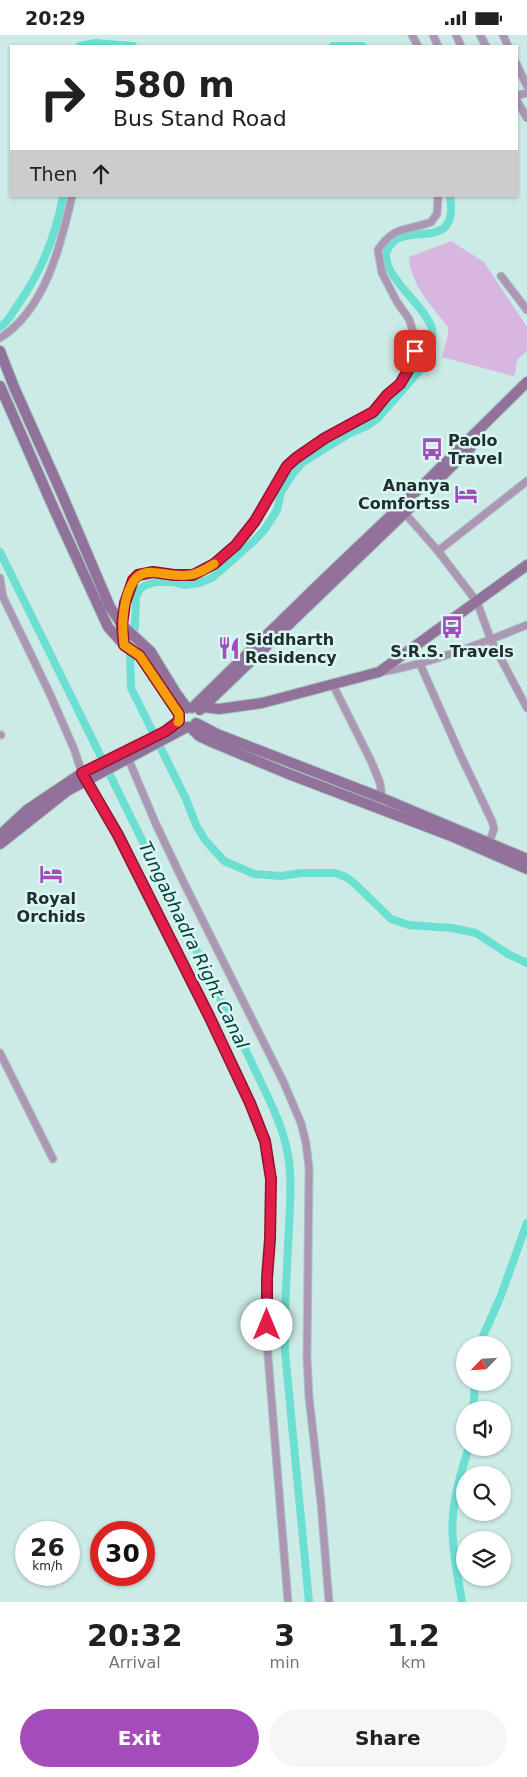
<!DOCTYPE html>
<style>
:root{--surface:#fff;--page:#f6f6f6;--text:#202124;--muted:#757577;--accent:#a44dba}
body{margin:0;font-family:"DejaVu Sans",sans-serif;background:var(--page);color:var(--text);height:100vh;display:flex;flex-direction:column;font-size:19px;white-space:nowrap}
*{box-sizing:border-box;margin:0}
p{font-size:16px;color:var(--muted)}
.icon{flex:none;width:28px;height:28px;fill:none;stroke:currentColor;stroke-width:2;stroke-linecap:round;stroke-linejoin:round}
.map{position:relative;height:1567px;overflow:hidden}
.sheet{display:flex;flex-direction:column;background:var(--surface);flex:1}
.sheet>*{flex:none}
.guide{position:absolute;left:10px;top:10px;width:508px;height:152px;border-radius:0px;box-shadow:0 1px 4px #0004;background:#fff;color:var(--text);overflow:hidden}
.needle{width:32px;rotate:245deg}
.fabs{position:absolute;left:456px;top:1301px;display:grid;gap:10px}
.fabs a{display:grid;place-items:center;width:55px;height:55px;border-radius:50%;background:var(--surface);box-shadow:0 1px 4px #0004;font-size:25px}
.speed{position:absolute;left:15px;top:1486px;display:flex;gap:10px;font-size:25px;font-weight:700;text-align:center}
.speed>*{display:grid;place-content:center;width:65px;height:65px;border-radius:50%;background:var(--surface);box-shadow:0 1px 4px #0004;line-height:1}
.speed small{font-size:12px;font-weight:400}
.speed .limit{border:8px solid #d22;background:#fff;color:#111}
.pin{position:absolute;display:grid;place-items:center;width:42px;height:42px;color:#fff;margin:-21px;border-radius:10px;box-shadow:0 2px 8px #0006}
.me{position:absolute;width:55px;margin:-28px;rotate:0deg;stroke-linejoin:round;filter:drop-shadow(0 0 4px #0008)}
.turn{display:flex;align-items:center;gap:18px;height:105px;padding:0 20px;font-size:22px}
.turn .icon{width:65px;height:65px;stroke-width:2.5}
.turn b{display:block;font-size:35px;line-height:42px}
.then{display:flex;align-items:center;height:48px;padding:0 20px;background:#0003;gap:10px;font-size:19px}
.eta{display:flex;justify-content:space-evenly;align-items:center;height:85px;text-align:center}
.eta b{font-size:30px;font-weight:700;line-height:35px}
.primary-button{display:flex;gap:10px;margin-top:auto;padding:10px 20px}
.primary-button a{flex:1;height:58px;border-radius:30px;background:var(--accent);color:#fff;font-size:20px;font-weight:700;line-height:58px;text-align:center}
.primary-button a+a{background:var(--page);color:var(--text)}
.status{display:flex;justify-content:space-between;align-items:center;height:35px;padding:0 25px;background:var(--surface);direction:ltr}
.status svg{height:14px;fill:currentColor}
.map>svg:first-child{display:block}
.green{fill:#d7b6df}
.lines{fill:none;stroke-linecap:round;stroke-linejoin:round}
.canal{stroke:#6bdfd2;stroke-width:8}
.street-casing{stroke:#aac5c1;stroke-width:9}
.secondary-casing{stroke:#aac5c1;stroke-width:12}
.street{stroke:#ad96b3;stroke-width:7}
.secondary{stroke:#92719a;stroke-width:10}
.route-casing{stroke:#92132f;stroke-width:12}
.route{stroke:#e11d48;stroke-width:9}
.slow{stroke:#f59e0b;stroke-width:9}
.labels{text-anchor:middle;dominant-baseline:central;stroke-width:5;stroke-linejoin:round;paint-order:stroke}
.poi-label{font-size:16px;font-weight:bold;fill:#222e2d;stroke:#d9f8f3;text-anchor:start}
.water-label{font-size:18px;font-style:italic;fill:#063e39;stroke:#d9f8f3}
</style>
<div class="status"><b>20:29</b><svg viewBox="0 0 49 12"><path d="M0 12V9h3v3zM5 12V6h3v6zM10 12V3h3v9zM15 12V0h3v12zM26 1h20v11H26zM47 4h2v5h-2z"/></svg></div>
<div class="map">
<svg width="527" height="1567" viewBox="0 0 527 1567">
<rect width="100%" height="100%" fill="#ccebe6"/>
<path class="green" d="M451,206l33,21 43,65v24l-10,9 -2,14 -2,2 -71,-19 6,-23v-7c-17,-22 -37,-41 -39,-70z"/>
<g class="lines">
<g class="canal">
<path d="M80,11l15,-3 38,3"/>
<path d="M333,11h29"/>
<path d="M450,161c10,62 -50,20 -63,55 -8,23 40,56 45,78 2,11 -1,23 -5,33l-49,56 -11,8 -17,7 -47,29 -9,10 -13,20 -4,18 -12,19 -10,11 -43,38 -13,5 -13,2 -13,-3h-17l-10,3 -6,4 -4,8 -1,29 -5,24 1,38 55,111 10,26 9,15 19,21 30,13 27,2 20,-3h34l11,4 7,5 38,37 18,6 43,3 24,5 32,21 19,9"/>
<path d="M0,292c8,-5 12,-13 17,-21 23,-32 39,-71 46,-110"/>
<path d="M0,517l250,507c14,31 32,62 38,96 4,23 2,48 1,72 -2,42 -5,83 -4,125l24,250"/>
<path d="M479,1310l21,-47 27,-75"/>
<path d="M473,1375l2,-27"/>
<path d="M462,1567c-3,-20 -8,-40 -9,-61 -3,-33 6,-63 16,-94"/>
</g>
<defs>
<g id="street">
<path d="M412,0l6,11"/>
<path d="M433,0l5,11"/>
<path d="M456,0l5,11"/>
<path d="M480,0l6,11"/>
<path d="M503,0l5,11"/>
<path d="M516,28l11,23"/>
<path d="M516,61l11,-3"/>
<path d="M516,64l11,19"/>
<path d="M501,241l26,34"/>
<path d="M0,303c45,-28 61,-93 72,-142"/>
<path d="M402,475l36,41 39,51 14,38 36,68"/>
<path d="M438,516l89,-70"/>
<path d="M0,543l3,19 47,97 24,55 8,24 36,63 91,180 52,113 7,23 3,27v60l-4,64v41l21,258"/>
<path d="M124,610l-2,-20 3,-22 4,-14 4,-9 5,-5 15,-3 40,3 21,-11 22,-19 19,-24 32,-55 9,-8 29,-20 48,-26 14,-17 13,-11 10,-17 5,-16 -1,-17 -5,-15 -12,-17 -15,-29 -4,-23c16,-25 30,-19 53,-28l6,-8 1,-18"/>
<path d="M420,629l40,90 32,67 2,8 -5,14"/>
<path d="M382,637c50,-9 98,-28 145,-47"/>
<path d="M333,650l38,76 9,22 2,15"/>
<path d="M0,700h1"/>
<path d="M128,723l27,64 28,59 101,202 17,40 5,20 3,25 -2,189 2,40 12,106 8,99"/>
<path d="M0,1018l53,106"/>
</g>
<g id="secondary">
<path d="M0,316l14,36 47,105 49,115 12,18 29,27 25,41 11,15"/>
<path d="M0,351l54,123 54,118 16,18 16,11 39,58"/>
<path d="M432,451l39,-39"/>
<path d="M203,672l16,2 43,-6 117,-31 148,-107"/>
<path d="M192,673l130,-127 102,-97 24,-24 79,-78"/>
<path d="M200,675l213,-205"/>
<path d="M196,688l21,11 165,64 145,61"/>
<path d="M190,692l9,9 15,7 72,30 165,63 76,33"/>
<path d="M162,698l17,-12"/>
<path d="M0,800l27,-25 52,-35 59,-30"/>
<path d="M0,809l67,-53 120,-64"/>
</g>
</defs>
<use href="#street" class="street-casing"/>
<use href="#secondary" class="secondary-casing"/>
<use href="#street" class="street"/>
<use href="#secondary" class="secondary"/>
</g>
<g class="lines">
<defs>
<path id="route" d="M267,1290v-47l3,-39 1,-60 -6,-38 -15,-38 -41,-87 -91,-181 -36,-62 84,-42 13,-10v-7l-39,-58 -16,-11 -2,-20 3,-22 8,-23 5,-5 15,-3 21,3h19l21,-11 22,-19 19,-24 32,-55 9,-8 29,-20 48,-26 14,-17 13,-11 10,-17 5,-16"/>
</defs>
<use href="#route" class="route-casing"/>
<use href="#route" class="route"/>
<path class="slow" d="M178,687l1,-1v-7l-39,-58 -16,-11c-2,-16 -2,-30 2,-46 12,-43 33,-20 63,-24 9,-1 17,-6 25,-11"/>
</g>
<defs>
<symbol id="bus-bare" viewBox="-9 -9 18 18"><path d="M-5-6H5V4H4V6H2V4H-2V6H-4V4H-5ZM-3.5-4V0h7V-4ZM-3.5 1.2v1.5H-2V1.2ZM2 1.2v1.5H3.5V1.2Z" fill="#a44dba" stroke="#d9f8f3" stroke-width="2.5" paint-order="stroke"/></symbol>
<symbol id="hotel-bare" viewBox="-9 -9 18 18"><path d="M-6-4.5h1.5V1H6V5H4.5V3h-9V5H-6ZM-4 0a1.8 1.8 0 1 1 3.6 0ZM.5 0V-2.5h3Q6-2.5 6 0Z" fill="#a44dba" stroke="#d9f8f3" stroke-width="2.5" paint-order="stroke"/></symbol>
<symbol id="restaurant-bare" viewBox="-9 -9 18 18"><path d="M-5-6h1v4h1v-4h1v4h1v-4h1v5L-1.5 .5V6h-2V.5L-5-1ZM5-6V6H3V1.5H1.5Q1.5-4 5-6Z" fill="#a44dba" stroke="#d9f8f3" stroke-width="2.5" paint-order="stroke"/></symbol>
</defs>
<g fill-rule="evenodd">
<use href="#bus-bare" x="416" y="398" width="32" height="32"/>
<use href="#hotel-bare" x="450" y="443" width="32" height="32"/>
<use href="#bus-bare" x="436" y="576" width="32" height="32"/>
<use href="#restaurant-bare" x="213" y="597" width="32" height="32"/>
<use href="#hotel-bare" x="35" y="823" width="32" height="32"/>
</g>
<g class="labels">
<g class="poi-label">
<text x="448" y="405">Paolo<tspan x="448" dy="18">Travel</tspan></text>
<text x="450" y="450" text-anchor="end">Ananya<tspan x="450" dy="18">Comfortss</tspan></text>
<text x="245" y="604">Siddharth<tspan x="245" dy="18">Residency</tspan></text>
<text x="452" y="616" text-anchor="middle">S.R.S. Travels</text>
<text x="51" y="863" text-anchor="middle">Royal<tspan x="51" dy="18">Orchids</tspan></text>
</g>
<g class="water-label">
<text transform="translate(194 910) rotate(64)">Tungabhadra Right Canal</text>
</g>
</g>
</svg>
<div class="fabs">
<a><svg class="needle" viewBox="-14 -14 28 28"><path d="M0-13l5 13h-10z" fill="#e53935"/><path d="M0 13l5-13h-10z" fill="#757577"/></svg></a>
<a><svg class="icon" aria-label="sound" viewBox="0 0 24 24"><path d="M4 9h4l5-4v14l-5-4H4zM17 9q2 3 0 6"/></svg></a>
<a><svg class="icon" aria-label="search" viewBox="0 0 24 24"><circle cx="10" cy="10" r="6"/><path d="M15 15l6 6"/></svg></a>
<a><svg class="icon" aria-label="layers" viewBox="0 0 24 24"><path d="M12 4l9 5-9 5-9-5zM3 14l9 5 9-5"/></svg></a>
</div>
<div class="speed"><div>26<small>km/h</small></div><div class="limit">30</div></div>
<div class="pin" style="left:415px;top:316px;background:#d93025"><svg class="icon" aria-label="arrive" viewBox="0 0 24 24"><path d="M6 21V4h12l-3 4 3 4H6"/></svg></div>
<svg class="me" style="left:267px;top:1290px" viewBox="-20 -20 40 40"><circle r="19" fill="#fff"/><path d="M0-13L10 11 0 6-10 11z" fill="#e11d48"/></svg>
<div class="guide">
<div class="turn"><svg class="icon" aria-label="right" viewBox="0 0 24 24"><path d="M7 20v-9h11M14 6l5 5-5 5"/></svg><div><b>580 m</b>Bus Stand Road</div></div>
<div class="then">Then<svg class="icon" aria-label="ahead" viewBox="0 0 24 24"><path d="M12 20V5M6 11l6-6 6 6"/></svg></div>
</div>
</div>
<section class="sheet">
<div class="eta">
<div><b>20:32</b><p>Arrival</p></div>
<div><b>3</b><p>min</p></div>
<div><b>1.2</b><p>km</p></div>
</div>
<div class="primary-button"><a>Exit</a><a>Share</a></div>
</section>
